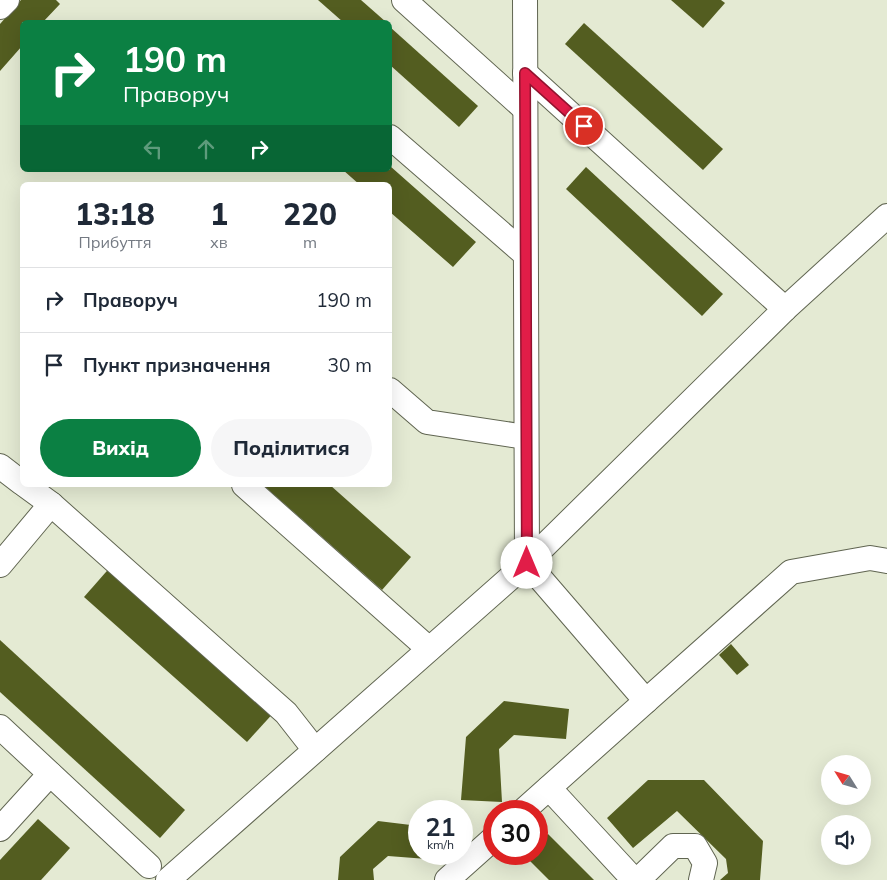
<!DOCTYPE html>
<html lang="uk">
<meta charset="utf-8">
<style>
:root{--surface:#fff;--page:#f6f6f7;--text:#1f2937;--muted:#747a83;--line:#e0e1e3;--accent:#0b8043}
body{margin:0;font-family:Mulish,sans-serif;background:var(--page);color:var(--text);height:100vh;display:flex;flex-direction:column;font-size:19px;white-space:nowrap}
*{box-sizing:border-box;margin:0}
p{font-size:16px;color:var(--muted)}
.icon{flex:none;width:28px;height:28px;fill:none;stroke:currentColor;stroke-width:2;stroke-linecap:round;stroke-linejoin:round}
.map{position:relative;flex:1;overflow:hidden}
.panel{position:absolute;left:20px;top:182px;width:372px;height:305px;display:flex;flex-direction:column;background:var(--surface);border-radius:8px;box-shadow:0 5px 20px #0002}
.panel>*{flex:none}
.guide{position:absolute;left:20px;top:20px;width:372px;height:152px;border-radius:8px;box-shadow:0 5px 20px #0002;background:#0b8043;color:#fff;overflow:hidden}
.needle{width:32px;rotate:307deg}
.fabs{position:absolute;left:821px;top:755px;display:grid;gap:10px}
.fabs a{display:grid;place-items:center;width:50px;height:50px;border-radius:50%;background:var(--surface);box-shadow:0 5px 20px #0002;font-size:25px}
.speed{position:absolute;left:408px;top:800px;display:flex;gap:10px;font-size:25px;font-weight:700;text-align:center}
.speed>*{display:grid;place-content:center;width:65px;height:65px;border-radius:50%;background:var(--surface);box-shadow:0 5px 20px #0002;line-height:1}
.speed small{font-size:12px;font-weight:400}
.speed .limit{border:8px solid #d22;background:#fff;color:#111}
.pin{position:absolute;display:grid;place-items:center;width:42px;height:42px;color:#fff;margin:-21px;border:2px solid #fff;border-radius:50%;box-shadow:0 1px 5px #0007}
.me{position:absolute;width:55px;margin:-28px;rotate:0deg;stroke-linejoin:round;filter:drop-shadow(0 0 4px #0008)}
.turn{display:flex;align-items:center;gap:18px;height:105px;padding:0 20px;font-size:22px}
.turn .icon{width:65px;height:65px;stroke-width:2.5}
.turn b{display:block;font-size:35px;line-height:42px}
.lanes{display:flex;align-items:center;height:48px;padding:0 20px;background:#0003;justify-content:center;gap:25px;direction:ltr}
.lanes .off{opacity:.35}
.eta{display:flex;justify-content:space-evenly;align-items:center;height:85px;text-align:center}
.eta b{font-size:30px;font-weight:800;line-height:35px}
.primary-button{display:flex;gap:10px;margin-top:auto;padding:10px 20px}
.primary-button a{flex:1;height:58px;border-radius:30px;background:var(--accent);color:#fff;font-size:20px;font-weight:800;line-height:58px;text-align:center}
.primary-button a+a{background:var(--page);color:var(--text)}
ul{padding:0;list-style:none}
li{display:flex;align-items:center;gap:15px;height:65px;padding:0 20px;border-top:1px solid var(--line)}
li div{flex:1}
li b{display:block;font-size:19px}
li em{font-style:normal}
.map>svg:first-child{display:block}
.building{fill:#535d20}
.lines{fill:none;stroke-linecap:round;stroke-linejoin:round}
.minor-casing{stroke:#606551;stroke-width:26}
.minor{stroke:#fff;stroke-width:24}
.route-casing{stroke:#92132f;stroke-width:12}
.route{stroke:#e11d48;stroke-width:9}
</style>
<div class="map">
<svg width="887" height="880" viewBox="0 0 887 880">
<rect width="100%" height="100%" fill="#e4ead3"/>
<g class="building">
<path d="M21,0h35l4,4 -17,18h-21v24l-22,25v-47z"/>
<path d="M318,0h43l25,22h-43z"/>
<path d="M671,0h50l4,3 -22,25z"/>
<path d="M584,23l139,126 -20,21 -138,-126z"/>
<path d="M390,27l88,79 -19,21 -69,-62z"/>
<path d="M390,166l86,76 -23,25 -63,-55v-27h-30l-17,-15h47z"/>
<path d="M586,167l137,127 -21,22 -136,-127z"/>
<path d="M263,485h67l81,72 -29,33z"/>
<path d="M113,564l164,145 -30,33 -163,-145z"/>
<path d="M0,640l185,170 -25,28 -160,-146z"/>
<path d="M731,644l18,21 -12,10 -18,-20z"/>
<path d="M504,701l65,8 -3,30 -52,-4 -15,14 3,53 -41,-2 5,-63z"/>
<path d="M648,780h56l59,61 -3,39h-40l8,-7 -2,-14 -49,-48 -44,37 -26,-30z"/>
<path d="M38,819l32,29 -29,32h-41v-20z"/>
<path d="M378,821l41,5v28h21v6l-52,-4 -15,13 1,11h-36l2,-23z"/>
<path d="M548,834l46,46h-45l-25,-25 12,-1v-10z"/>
</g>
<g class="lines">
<defs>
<g id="minor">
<path d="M404,0l121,109"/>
<path d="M0,7l7,-7"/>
<path d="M525,73l260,236"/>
<path d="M390,137l135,117"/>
<path d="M390,390l37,32 99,15"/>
<path d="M0,466l22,17"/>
<path d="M25,485l26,19 235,209 29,37"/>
<path d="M244,485l185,164"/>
<path d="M0,565l51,-61"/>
<path d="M646,701l145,-129 79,-14 17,3"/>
<path d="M0,727l149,139"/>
<path d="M549,788l85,92"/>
<path d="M523,811l123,-110 -119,-138 -2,-563"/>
<path d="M0,829l50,-55"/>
<path d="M168,880l359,-317 258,-254 102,-93"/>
<path d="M447,880l47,-42"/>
<path d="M638,880l35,-34h22l10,17 -4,17"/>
</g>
</defs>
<use href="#minor" class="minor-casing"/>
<use href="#minor" class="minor"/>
</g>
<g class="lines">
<defs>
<path id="route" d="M527,563l-2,-490 59,53"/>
</defs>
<use href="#route" class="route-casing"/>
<use href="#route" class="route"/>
</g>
</svg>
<div class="fabs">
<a><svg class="needle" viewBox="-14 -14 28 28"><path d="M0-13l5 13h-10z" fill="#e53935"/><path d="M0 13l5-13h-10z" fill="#747a83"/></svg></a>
<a><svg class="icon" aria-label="sound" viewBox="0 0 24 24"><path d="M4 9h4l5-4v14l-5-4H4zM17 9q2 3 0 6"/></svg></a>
</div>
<div class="speed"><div>21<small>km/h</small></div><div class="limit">30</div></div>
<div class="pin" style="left:584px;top:126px;background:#d93025"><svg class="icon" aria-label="arrive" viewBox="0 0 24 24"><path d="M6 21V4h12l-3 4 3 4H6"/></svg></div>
<svg class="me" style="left:527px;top:563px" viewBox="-20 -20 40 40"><circle r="19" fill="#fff"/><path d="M0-13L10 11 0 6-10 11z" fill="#e11d48"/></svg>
<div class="guide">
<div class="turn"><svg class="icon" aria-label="right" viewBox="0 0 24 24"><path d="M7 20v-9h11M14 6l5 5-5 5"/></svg><div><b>190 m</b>Праворуч</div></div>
<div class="lanes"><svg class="icon off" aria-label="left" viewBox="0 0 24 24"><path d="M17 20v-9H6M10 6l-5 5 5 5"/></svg><svg class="icon off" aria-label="ahead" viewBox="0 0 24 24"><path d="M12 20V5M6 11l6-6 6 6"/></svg><svg class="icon" aria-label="right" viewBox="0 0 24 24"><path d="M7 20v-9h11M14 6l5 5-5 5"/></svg></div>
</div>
<section class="panel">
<div class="eta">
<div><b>13:18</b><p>Прибуття</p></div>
<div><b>1</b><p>хв</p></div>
<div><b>220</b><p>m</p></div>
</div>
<ul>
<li><svg class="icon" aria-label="right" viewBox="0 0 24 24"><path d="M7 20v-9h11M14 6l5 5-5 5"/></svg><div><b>Праворуч</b></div><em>190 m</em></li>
<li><svg class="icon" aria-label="arrive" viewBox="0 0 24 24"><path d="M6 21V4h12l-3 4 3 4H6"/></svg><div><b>Пункт призначення</b></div><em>30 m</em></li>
</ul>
<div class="primary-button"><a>Вихід</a><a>Поділитися</a></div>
</section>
</div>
